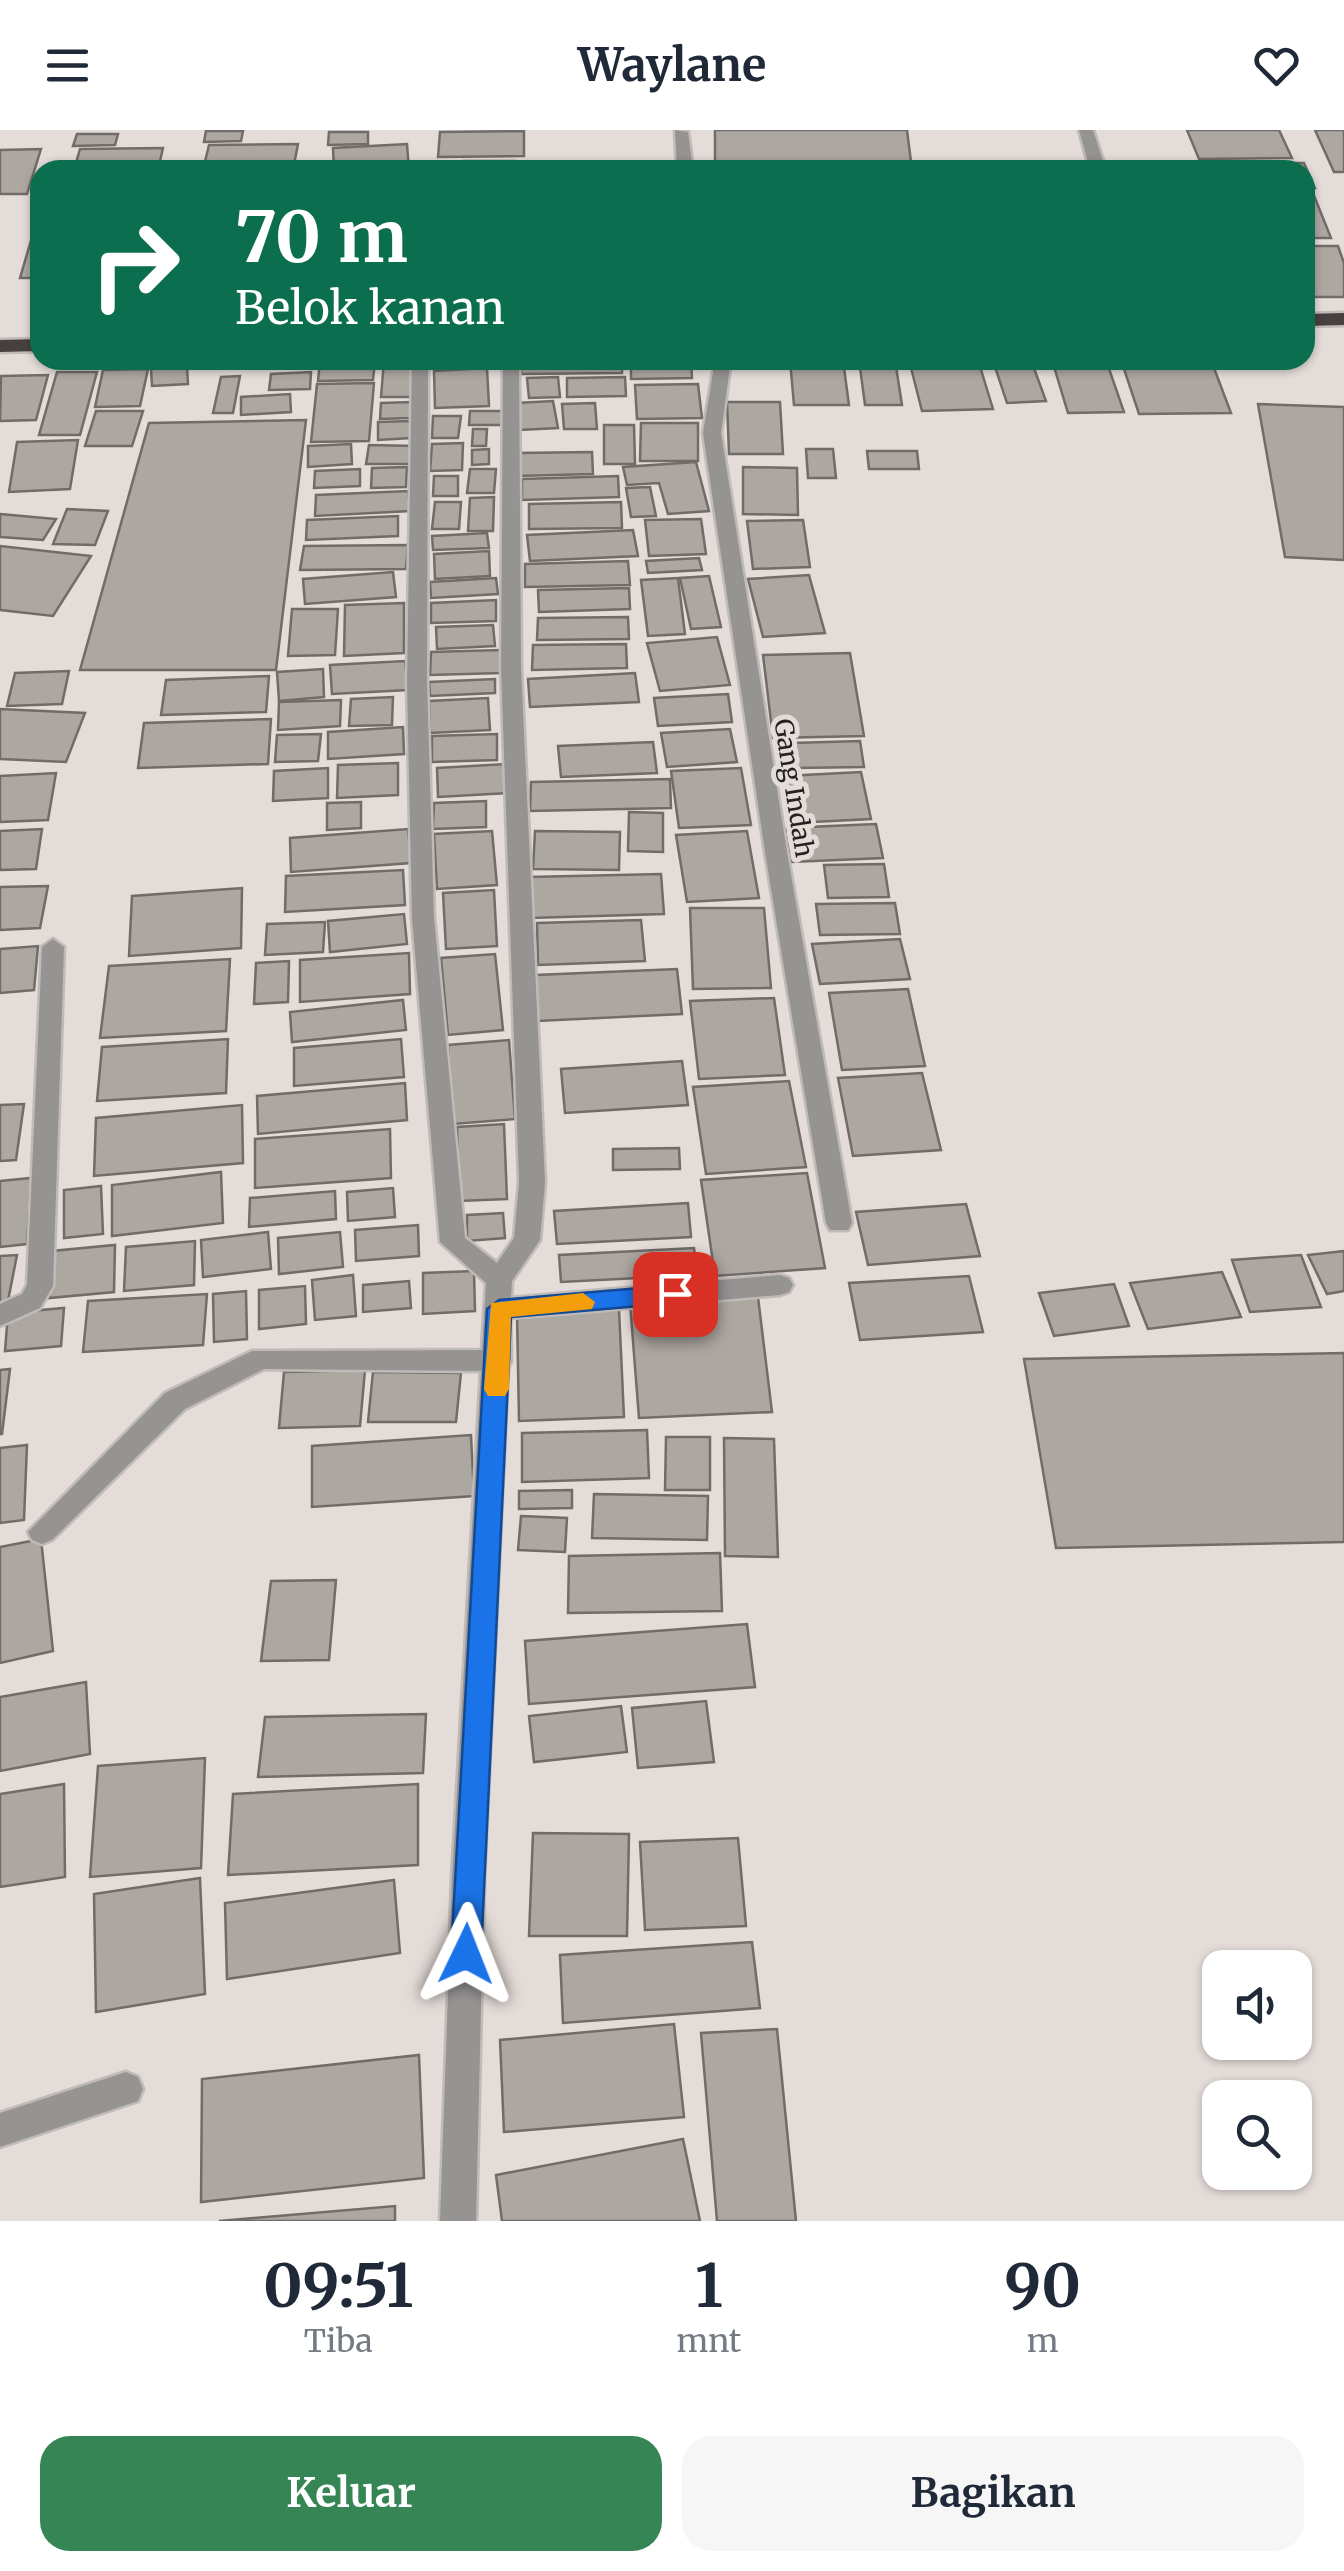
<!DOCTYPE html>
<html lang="id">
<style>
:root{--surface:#fff;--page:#f6f6f7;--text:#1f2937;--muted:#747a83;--accent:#368555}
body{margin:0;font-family:Merriweather,serif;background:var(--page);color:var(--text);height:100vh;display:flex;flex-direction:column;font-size:38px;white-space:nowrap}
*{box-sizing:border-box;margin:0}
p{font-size:32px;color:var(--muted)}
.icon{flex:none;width:55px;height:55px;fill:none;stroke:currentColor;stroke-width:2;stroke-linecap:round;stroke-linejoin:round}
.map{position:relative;height:2091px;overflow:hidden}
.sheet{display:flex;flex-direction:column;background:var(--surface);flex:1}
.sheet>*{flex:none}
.banner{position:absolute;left:30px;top:30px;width:1285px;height:210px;border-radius:30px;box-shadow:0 2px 8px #0004;background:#0b6e4f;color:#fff;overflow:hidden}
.fabs{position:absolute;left:1202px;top:1820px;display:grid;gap:20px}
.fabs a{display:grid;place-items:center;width:110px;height:110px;border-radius:20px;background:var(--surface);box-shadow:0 2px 8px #0004;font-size:50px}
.pin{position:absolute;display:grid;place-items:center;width:85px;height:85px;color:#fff;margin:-42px;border-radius:20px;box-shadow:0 5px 15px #0006}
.me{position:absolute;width:110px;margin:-55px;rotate:2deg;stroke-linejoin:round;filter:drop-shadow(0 0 8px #0008)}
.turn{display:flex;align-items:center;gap:35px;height:210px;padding:0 40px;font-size:45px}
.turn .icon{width:130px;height:130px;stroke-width:2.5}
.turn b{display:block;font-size:70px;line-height:85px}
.eta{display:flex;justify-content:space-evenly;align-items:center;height:170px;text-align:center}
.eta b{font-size:60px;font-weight:700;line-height:70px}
.cta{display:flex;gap:20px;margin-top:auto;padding:20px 40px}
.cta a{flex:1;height:115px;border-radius:30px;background:var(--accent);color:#fff;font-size:40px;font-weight:700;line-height:115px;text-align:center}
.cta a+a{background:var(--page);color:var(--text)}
header{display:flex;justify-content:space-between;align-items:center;height:130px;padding:0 40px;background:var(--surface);font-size:45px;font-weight:700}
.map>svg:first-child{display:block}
.building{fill:#ada7a2;stroke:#726c68;stroke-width:2.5}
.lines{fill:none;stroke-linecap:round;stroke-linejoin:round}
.minor-casing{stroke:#c1bbb8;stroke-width:5}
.highway-casing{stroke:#c1bbb8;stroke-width:5}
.minor{fill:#969393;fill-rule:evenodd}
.highway{fill:#474040;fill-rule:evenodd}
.route{fill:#1a73e8;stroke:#114b97;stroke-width:2.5}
.slow{fill:#f59e0b}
.labels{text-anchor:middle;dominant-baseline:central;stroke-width:10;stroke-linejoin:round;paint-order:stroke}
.street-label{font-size:25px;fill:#242220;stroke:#e4dcd9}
</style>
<header><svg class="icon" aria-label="menu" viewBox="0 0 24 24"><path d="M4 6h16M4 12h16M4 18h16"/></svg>Waylane<svg class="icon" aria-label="heart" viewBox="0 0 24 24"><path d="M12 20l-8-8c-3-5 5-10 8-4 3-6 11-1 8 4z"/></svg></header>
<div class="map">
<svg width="1344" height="2091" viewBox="0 0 1344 2091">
<rect width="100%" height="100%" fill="#e4dcd9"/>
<g class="building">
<path d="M715,0h192l5,40h-197z"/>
<path d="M1187,0h92l13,28 -93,1z"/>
<path d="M1315,0h29v42h-10z"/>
<path d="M206,1h37l-2,10 -37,1z"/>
<path d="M524,1v25l-86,1 2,-25z"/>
<path d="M329,2h39v12l-40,1z"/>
<path d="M77,4h41l-3,11 -42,1z"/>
<path d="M298,14l-5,26h-90l6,-25z"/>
<path d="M407,14l2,26h-75l-1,-22z"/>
<path d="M163,18l-5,22h-84l6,-21z"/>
<path d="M41,19l-14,45h-27v-44z"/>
<rect x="464" y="31" width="51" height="9"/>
<path d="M1147,33h78l2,7h-77z"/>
<path d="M1234,33h70l11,25h-10v-18h-68z"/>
<path d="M1305,63h8l18,45h-26z"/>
<path d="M35,97h5v51h-20z"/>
<path d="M1305,116h33l6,17v34h-39z"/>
<path d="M243,230h59v6l-60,2z"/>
<path d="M375,230l-2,20 -55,1 2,-20z"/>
<path d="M414,230l-2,37h-31l3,-36z"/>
<path d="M522,230h100v13l-101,1z"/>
<path d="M631,230h60l1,18 -61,1z"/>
<path d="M790,230h53l6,45h-55z"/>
<path d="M859,230h36l7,45h-37z"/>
<path d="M909,230h69l15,49 -71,2z"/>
<path d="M1031,230l15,41 -39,2 -14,-42z"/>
<path d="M1052,230h54l18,52 -56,1z"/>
<path d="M1121,230h90l20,53 -92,1z"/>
<path d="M187,236l1,18 -36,2 -1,-17z"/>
<path d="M487,238l2,38 -54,2 -1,-37z"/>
<path d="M148,239l-8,37 -45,1 8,-37z"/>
<path d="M57,242h40l-17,63h-41z"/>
<path d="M311,242l-1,17 -41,1 2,-16z"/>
<path d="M48,245l-12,45 -36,1 1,-45z"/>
<path d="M240,246l-7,37h-20l8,-36z"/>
<path d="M558,247l2,20 -31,1 -2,-20z"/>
<path d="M625,247l1,19 -59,1v-19z"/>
<path d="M374,253l-5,58 -58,1 6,-58z"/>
<path d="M698,254l4,34 -65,1 -2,-34z"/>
<path d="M290,264l1,18 -50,3v-18z"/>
<path d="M553,271l5,27 -38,2 -4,-27z"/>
<path d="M412,272l-1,16 -31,1 1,-16z"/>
<path d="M727,272h53l3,52h-54z"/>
<path d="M595,273l2,26h-33l-2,-25z"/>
<path d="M1258,274l86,3v153l-59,-3z"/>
<path d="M96,281h47l-11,35h-47z"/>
<path d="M470,281h35v14h-36z"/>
<path d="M433,286h28l-3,22h-26z"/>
<path d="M306,290l-30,250h-196l69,-247z"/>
<path d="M411,291v17l-33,2v-18z"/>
<path d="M641,293h57v38h-58z"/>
<path d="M604,295h30l1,39h-31z"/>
<path d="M473,299h14l-1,17h-14z"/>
<path d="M78,310l-8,49 -61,3 8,-50z"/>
<path d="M463,313l-1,27 -32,1 2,-27z"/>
<path d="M351,314l1,20 -44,3v-21z"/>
<path d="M369,315l47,1 -3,18h-47z"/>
<path d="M489,319v15l-17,1v-15z"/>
<path d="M806,319h27l3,29h-28z"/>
<path d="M867,321h50l2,18h-50z"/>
<path d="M592,322l1,22 -76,2v-23z"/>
<path d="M696,332l13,49 -41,3 -9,-31 -32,2 -4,-18z"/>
<path d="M407,337l-1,20 -35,1 1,-20z"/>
<path d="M743,337l54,1 1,47 -55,-1z"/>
<path d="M360,339v17l-46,2 1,-17z"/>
<path d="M470,339h26l-2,24h-27z"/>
<path d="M434,346h24v20h-25z"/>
<path d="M618,346l1,21 -97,3v-21z"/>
<path d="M650,357l6,29 -25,1 -5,-29z"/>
<path d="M408,361l2,20 -95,5 1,-21z"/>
<path d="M494,367l-1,34h-25l2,-33z"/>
<path d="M435,372h26l-2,27h-27z"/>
<path d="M621,372l1,26 -93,1v-25z"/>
<path d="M67,379l41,2 -13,34 -42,-1z"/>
<path d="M0,384l56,5 -13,21 -43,-3z"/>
<path d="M398,386v20l-92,4 1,-20z"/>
<path d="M701,389l5,35 -57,2 -4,-36z"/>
<path d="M803,390l7,47 -57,2 -6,-48z"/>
<path d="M633,400l5,26 -108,5 -3,-26z"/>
<path d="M487,403l2,15 -56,2 -1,-14z"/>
<path d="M408,415l-2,24 -106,1 4,-24z"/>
<path d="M0,416l91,10 -38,60 -53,-6z"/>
<path d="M489,421l1,25 -55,3 -1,-25z"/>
<path d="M699,428l3,12 -54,3 -2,-12z"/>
<path d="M628,431l2,24 -105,2v-23z"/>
<path d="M393,442l3,25 -91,7 -2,-25z"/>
<path d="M809,445l16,58 -62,4 -15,-58z"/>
<path d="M709,446l12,51 -30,2 -11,-51z"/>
<path d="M496,448l2,16 -67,4 -1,-16z"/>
<path d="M678,448l7,56 -37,2 -7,-56z"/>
<path d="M629,458l1,21 -91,3 -1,-22z"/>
<path d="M496,470v21l-65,2v-20z"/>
<path d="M404,473v50l-60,3 1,-51z"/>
<path d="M292,479h46l-3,46 -47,1z"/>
<path d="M628,487l1,22 -92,1 1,-22z"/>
<path d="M493,495l2,21 -58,3 -1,-22z"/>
<path d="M717,507l13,48 -70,6 -13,-48z"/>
<path d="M626,514l1,24 -95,2 1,-25z"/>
<path d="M501,520l1,23 -72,2 1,-23z"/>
<path d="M850,523l14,83 -91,2 -10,-83z"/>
<path d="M405,531l3,29 -76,4 -2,-29z"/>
<path d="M323,539l1,28 -45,4 -2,-29z"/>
<path d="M69,541l-7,33 -55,2 8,-33z"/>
<path d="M635,543l4,29 -109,5 -2,-28z"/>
<path d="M269,546l-3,36 -105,3 5,-35z"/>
<path d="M495,549v14l-65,3 -1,-14z"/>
<path d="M728,564l4,28 -74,4 -4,-28z"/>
<path d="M393,567l-1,28 -43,1 2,-27z"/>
<path d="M488,568l2,32 -60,3 -1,-32z"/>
<path d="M341,570l-1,26 -62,4 1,-28z"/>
<path d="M0,579l85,4 -19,49 -66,-3z"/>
<path d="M271,589l-3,45 -130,4 6,-45z"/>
<path d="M403,597l1,27 -76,5v-27z"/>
<path d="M730,599l7,33 -70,5 -6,-34z"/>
<path d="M321,604l-3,27 -43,1 2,-27z"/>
<path d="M497,604v26l-65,2v-26z"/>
<path d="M860,611l4,26 -69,1 -3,-25z"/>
<path d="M653,612l4,31 -96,4 -3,-31z"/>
<path d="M398,633v32l-61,3 1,-33z"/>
<path d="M506,634l2,29 -70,4 -1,-29z"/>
<path d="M328,638v30l-55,3 1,-30z"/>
<path d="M741,638l10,57 -72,3 -8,-57z"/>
<path d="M861,642l10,47 -78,4 -8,-47z"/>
<path d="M56,643l-8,47 -48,2v-46z"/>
<path d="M670,649l1,29 -141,3 1,-29z"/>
<path d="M486,671v26l-53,2 1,-26z"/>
<path d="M361,672v26l-34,2v-27z"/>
<path d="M629,682l34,1v39l-35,-1z"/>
<path d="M876,694l7,34 -91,4 -7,-34z"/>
<path d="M42,699l-6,40 -36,1v-39z"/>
<path d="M408,699l3,34 -120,9 -1,-34z"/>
<path d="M492,701l5,54 -60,4 -3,-55z"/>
<path d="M535,701l85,1 -1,38 -86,-1z"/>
<path d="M747,701l12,67 -72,4 -11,-67z"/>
<path d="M884,734l5,33 -61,1 -4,-33z"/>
<path d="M403,740l2,35 -120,7 1,-36z"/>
<path d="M661,744l3,40 -134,4 -1,-41z"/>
<path d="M48,756l-8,42 -40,2v-43z"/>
<path d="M242,758l-1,60 -112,8 3,-60z"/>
<path d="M494,760l3,56 -51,3 -3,-56z"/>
<path d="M895,773l5,31 -80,1 -4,-31z"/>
<path d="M690,778h74l7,80 -78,1z"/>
<path d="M404,784l3,30 -77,8 -2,-31z"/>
<path d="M641,790l4,41 -107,4 -1,-42z"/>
<path d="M325,792l-2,30 -58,3 2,-31z"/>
<path d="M900,809l10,40 -90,5 -8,-40z"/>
<path d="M38,816l-4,44 -34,3v-44z"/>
<path d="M409,823l1,41 -110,8v-42z"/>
<path d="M495,824l8,76 -55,5 -7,-77z"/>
<path d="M230,829l-4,72 -126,7 9,-72z"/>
<path d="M289,831l-1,41 -34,2 2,-41z"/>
<path d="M677,839l5,45 -144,7 -2,-46z"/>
<path d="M908,859l17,77 -83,4 -13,-77z"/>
<path d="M774,868l11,77 -86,4 -9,-78z"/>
<path d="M403,870l3,30 -114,12 -2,-30z"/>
<path d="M228,909l-2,54 -129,8 5,-54z"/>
<path d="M401,909l3,38 -110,9v-38z"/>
<path d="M509,910l6,79 -62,5 -5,-79z"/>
<path d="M682,931l6,44 -123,8 -4,-44z"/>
<path d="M922,943l19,77 -88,6 -15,-78z"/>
<path d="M789,951l17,86 -100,7 -13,-87z"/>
<path d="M405,953l2,37 -149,14 -1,-38z"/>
<path d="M24,974l-8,56 -16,1v-56z"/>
<path d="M242,975l1,58 -149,13 2,-58z"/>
<path d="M504,994l3,75 -48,2 -2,-74z"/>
<path d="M390,999l1,49 -136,10v-49z"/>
<path d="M679,1018l1,21 -67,1v-21z"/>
<path d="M221,1042l2,51 -111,13v-51z"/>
<path d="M807,1043l18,95 -110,8 -14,-96z"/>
<path d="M31,1048l-4,66 -27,3v-66z"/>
<path d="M101,1056l2,48 -39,4v-48z"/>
<path d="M393,1058l2,29 -47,4 -1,-29z"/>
<path d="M335,1061l1,28 -87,8 1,-29z"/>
<path d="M688,1073l3,34 -134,7 -3,-33z"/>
<path d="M966,1074l14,52 -112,9 -12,-53z"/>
<path d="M503,1083l2,25 -38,3v-26z"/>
<path d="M418,1095l1,31 -63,5 -1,-31z"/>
<path d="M268,1102l3,37 -68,8 -2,-37z"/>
<path d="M340,1102l3,35 -64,7 -1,-36z"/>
<path d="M195,1111l-1,44 -70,6 2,-44z"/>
<path d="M115,1115l-1,47 -65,6 3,-47z"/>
<path d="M694,1118l3,27 -136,7 -2,-27z"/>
<path d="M1344,1121v40l-17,3 -19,-39z"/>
<path d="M17,1125l-11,56h-6v-55z"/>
<path d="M1301,1125l20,52 -71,5 -18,-52z"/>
<path d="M474,1141l1,40 -52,3v-41z"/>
<path d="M1222,1142l19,45 -93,12 -18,-46z"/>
<path d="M353,1145l3,41 -41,4 -3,-40z"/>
<path d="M969,1146l14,56 -123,8 -11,-57z"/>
<path d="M409,1151l2,27 -48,4v-27z"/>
<path d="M1114,1154l15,42 -75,10 -15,-43z"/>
<path d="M305,1156l1,38 -47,5v-39z"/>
<path d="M246,1161l1,48 -33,3 -1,-48z"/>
<path d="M207,1164l-4,51 -120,7 5,-51z"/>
<path d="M758,1167l14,115 -133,6 -9,-115z"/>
<path d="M64,1178l-3,38 -56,5 3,-38z"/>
<path d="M619,1179l5,108 -105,4 -2,-107z"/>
<path d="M1344,1223v189l-288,6 -32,-189z"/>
<path d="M10,1239l-8,65h-2v-64z"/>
<path d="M365,1240l-5,56 -81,2 5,-56z"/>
<path d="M373,1242l88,1 -5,49h-88z"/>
<path d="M647,1300l2,48 -127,4v-49z"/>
<path d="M471,1305l3,61 -162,11v-61z"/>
<path d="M666,1307h44v53h-45z"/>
<path d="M724,1308l50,1 4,118 -53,-1z"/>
<path d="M27,1315l-3,75 -24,3v-75z"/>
<path d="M572,1360v18l-53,1v-18z"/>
<path d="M594,1364l114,2 -1,44 -115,-2z"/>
<path d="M521,1386l46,2 -2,34 -47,-2z"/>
<path d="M41,1409l12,112 -53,12v-116z"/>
<path d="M720,1423l2,58 -154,2 1,-57z"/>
<path d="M336,1450l-7,80 -68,1 10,-80z"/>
<path d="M747,1494l8,63 -226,17 -4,-63z"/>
<path d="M86,1552l4,72 -90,17v-74z"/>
<path d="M706,1571l8,61 -76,6 -6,-60z"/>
<path d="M621,1576l6,46 -93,10 -5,-46z"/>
<path d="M426,1584l-3,59 -165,4 7,-60z"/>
<path d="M205,1628l-4,110 -111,9 8,-111z"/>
<path d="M64,1654l1,93 -65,10v-93z"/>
<path d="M418,1654v81l-190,10 5,-81z"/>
<path d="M533,1703l96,1 -2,102h-98z"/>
<path d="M738,1708l8,88 -101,4 -5,-88z"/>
<path d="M200,1748l5,116 -109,18 -2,-118z"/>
<path d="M394,1750l6,73 -173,26 -2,-76z"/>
<path d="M752,1812l8,66 -197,15 -3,-68z"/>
<path d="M674,1894l10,93 -180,15 -4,-92z"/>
<path d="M777,1899l19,192h-79l-16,-188z"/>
<path d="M419,1925l5,123 -223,24 1,-123z"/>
<path d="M683,2009l17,82h-198l-6,-46z"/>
<path d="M395,2076v15h-176z"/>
</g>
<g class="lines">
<defs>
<g id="minor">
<path d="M675,0l13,2 5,38h-16z"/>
<path d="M1079,0h14l13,40h-16z"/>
<path d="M412,230h16l-1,322 7,236 31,320 32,25 17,-25 5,-56 -18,-514 2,-308h16l2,308 24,514 -5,58 -28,41 -1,17 269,-23 9,3 4,7 -4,7 -9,3 -270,23 1,43 -3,7 -24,510 -8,343h-36l12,-343 29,-507 -217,-2 -79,40 -133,131 -10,4 -10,-4 -4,-8 137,-139 87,-42 230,-1 4,-67 -46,-41 -28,-324 -5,-236z"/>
<path d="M715,230h16l-10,73 66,419 65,371 -4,7h-18l-4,-7 -61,-371 -62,-419z"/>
<path d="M53,809l11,8 -11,339 -13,22 -40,18v-22l22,-10 5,-9 15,-338z"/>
<path d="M126,1942l12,5 5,12 -5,12 -138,46v-34z"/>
</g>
<g id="highway">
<path d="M1344,183v12l-39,1v-12z"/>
<path d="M40,209v12l-40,1v-12z"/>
</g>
</defs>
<use href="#minor" class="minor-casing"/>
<use href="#highway" class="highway-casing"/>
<use href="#minor" class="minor"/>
<use href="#highway" class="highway"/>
</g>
<path class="route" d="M675,1155l12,9 -12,9 -164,14 -30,637 -4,11 -11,4 -10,-4 -5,-11 36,-645 12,-9z"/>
<path class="slow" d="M583,1163l12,9 -3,7 -81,8 -2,72 -4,7h-17l-4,-7 7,-86z"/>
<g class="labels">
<g class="street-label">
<text transform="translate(794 658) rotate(81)">Gang Indah</text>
</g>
</g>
</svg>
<div class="fabs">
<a><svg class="icon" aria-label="sound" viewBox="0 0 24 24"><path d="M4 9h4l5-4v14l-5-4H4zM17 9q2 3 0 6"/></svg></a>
<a><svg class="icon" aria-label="search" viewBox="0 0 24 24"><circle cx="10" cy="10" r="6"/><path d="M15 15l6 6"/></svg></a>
</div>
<div class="pin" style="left:675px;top:1164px;background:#d93025"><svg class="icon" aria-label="arrive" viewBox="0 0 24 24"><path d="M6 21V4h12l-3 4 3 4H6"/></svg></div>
<svg class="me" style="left:466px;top:1824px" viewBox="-20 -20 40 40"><path d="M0-17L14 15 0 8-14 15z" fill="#1a73e8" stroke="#fff" stroke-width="4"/></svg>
<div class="banner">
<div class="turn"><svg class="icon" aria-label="right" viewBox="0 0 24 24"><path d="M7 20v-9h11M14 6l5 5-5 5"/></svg><div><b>70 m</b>Belok kanan</div></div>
</div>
</div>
<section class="sheet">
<div class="eta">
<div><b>09:51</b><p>Tiba</p></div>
<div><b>1</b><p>mnt</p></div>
<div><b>90</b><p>m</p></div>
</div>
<div class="cta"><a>Keluar</a><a>Bagikan</a></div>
</section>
